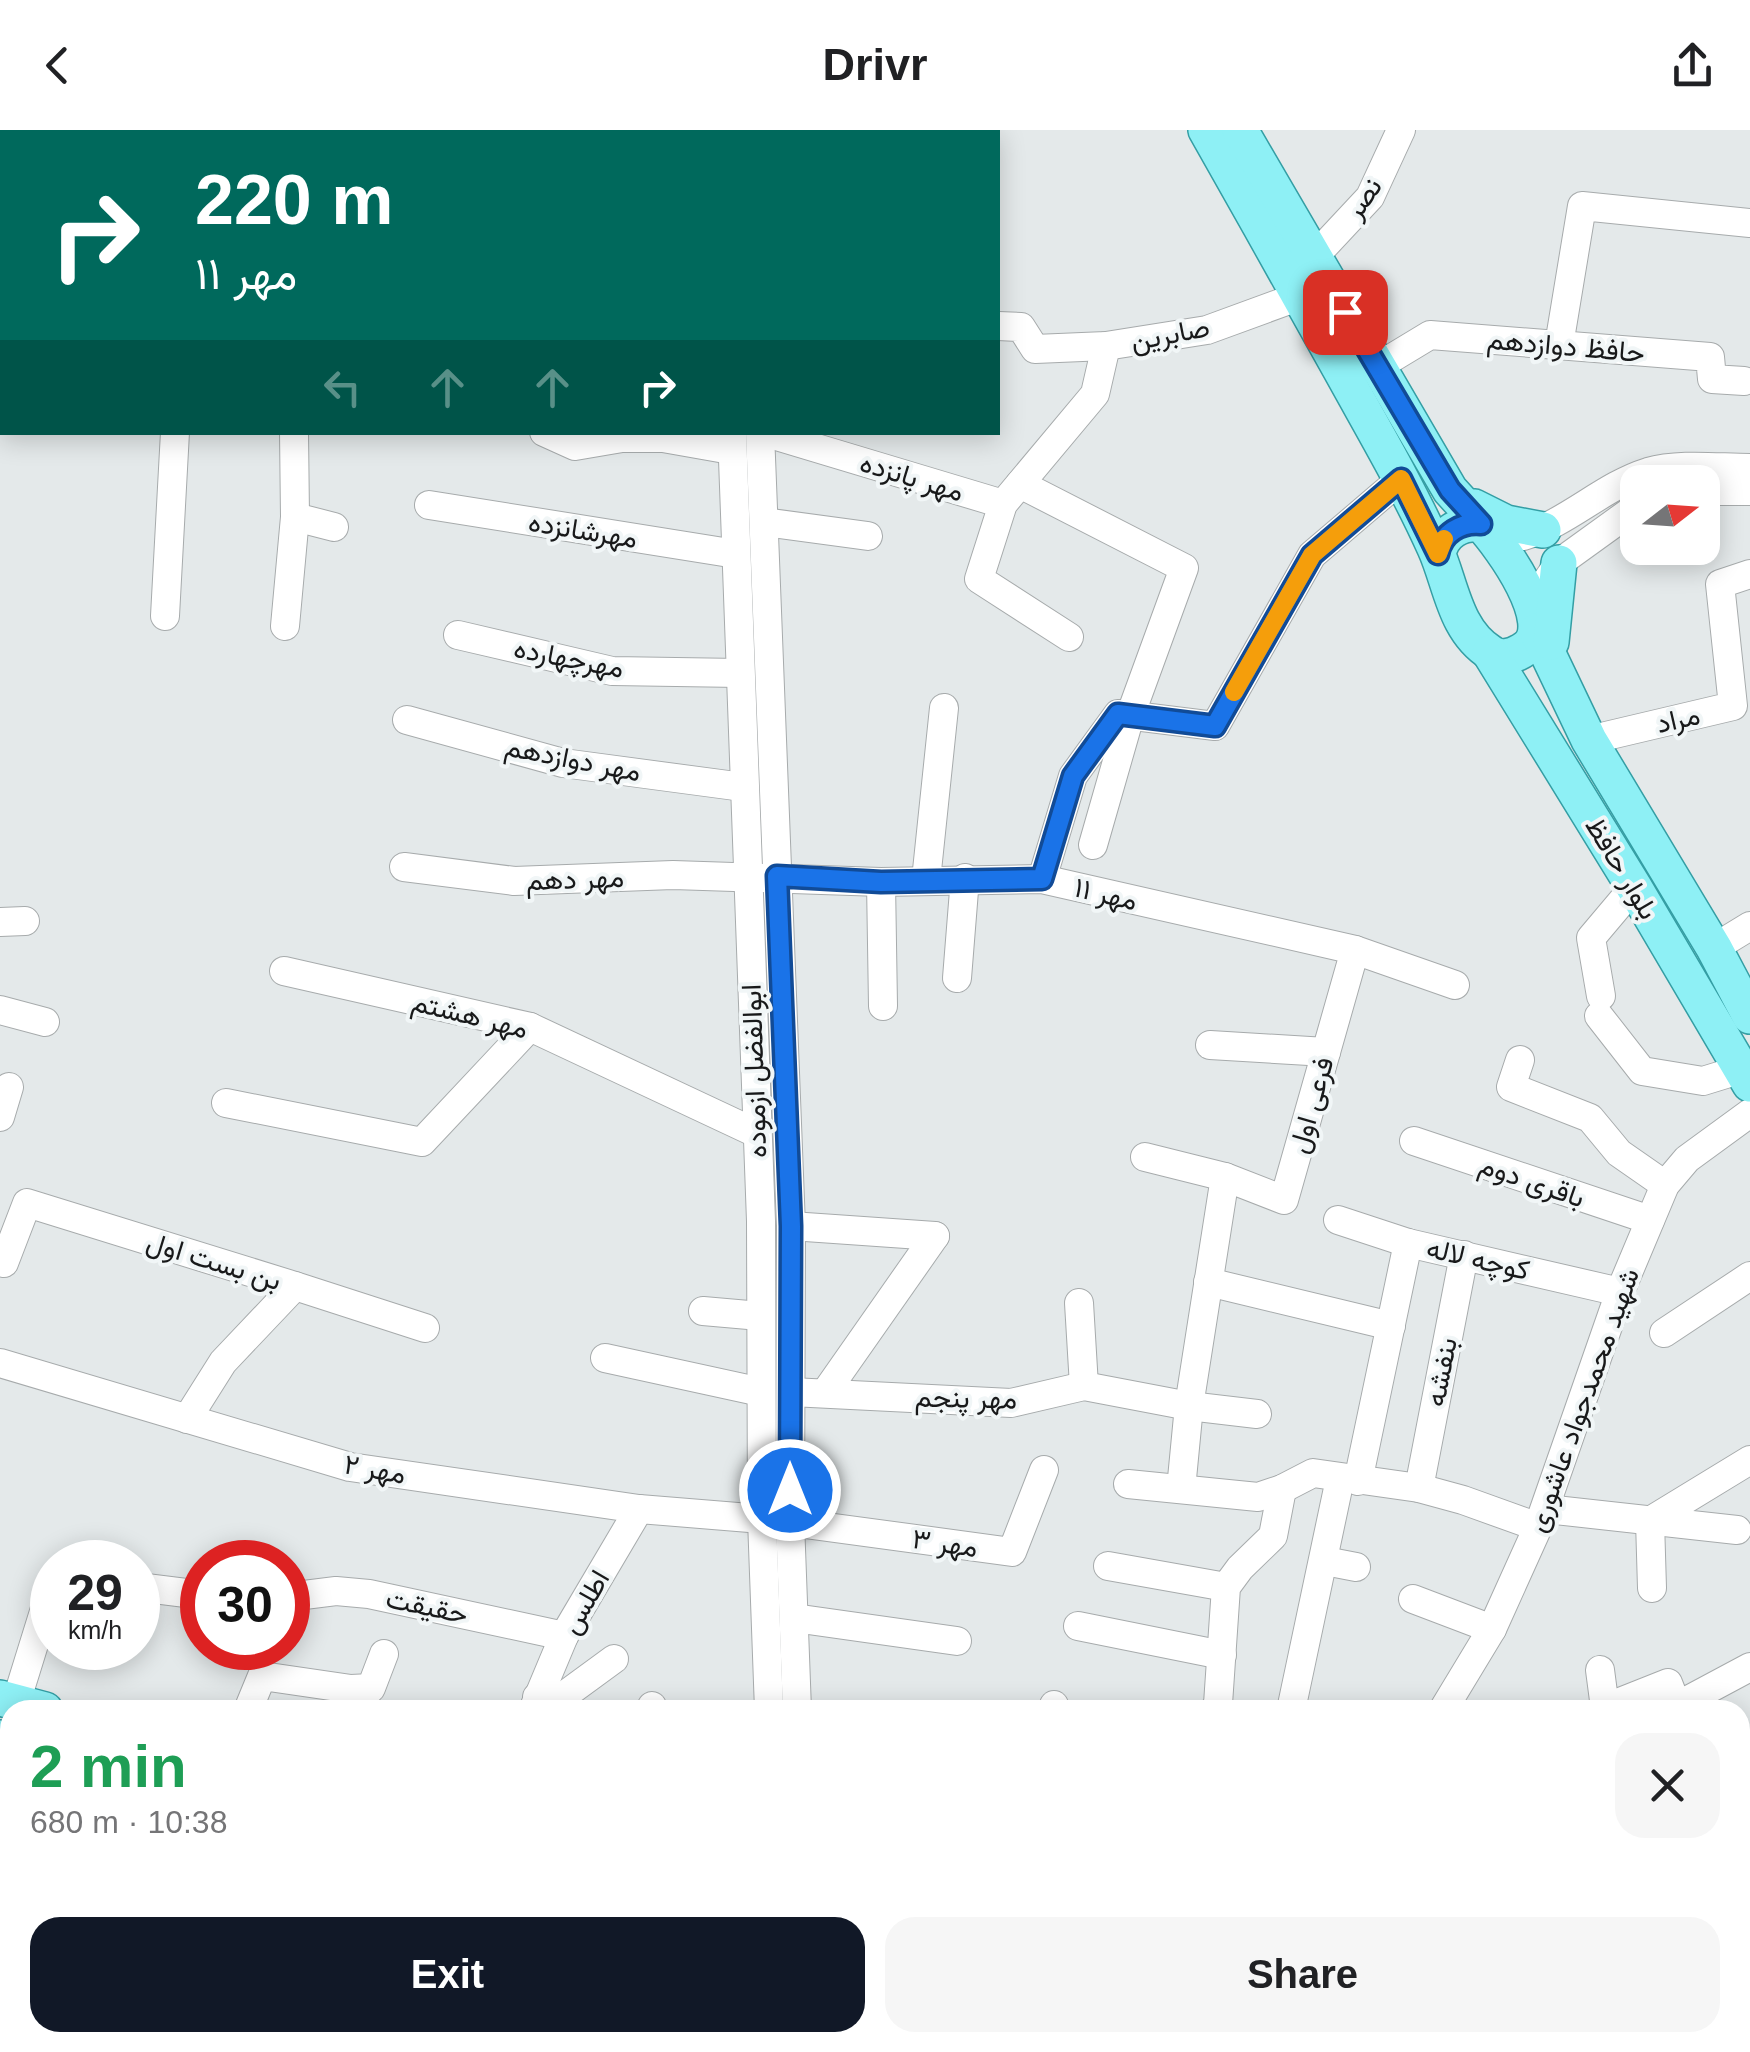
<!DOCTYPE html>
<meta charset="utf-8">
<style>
:root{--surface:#fff;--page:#f6f6f6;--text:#202124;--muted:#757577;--accent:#111827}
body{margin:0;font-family:Arial,Vazirmatn,sans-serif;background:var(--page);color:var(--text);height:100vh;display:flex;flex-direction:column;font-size:38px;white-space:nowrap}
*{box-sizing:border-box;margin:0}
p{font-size:32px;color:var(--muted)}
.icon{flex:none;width:55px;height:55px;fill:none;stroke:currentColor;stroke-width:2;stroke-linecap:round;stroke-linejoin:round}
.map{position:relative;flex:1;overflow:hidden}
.drawer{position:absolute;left:0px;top:1570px;width:1750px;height:352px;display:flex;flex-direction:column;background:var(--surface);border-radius:30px 30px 0 0;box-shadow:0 5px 25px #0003}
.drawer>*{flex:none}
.hud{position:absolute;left:0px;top:0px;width:1000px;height:305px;box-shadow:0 5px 25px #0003;background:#00695c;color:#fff;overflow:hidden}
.needle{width:65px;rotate:73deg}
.fabs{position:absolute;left:1620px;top:335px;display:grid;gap:20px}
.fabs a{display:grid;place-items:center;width:100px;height:100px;border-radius:20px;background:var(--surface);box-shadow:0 5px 25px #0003;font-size:50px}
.speed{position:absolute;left:30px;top:1410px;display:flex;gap:20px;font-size:50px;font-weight:700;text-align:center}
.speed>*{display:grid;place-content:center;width:130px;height:130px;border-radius:50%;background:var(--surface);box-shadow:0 5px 25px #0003;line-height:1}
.speed small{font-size:25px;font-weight:400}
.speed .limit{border:15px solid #d22;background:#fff;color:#111}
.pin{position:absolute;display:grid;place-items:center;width:85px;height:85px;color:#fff;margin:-42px;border-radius:20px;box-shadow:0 5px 15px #0006}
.me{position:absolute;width:110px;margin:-55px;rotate:0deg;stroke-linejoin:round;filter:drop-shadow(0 0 8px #0008)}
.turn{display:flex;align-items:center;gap:35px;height:210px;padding:0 30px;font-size:45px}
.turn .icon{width:130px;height:130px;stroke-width:2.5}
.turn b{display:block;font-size:70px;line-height:85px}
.lanes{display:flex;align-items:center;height:95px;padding:0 30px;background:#0003;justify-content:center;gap:50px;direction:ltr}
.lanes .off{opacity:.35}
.round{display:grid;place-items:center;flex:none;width:105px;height:105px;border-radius:30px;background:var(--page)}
.head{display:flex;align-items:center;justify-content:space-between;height:170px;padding:0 30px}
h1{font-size:60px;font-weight:800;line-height:75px;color:#1e9e55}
.primary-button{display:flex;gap:20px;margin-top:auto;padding:20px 30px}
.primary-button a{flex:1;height:115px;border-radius:30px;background:var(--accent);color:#fff;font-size:40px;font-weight:800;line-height:115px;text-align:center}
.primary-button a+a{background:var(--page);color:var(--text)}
header{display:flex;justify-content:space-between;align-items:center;height:130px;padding:0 30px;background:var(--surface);font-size:45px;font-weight:800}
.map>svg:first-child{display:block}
.building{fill:#aaadaf;stroke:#6e7173;stroke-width:2.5}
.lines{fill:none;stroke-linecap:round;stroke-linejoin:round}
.minor-casing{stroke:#a7abac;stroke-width:30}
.major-casing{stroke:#349ea4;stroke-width:38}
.minor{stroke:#fff;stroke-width:28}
.major{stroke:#8ef0f5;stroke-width:35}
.route-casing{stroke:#114b97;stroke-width:25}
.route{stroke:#1a73e8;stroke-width:18}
.slow{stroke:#f59e0b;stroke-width:18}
.labels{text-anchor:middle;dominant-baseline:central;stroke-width:8;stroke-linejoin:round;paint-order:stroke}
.street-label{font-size:28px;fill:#18191a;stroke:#f1f6f7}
</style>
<header><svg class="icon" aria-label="back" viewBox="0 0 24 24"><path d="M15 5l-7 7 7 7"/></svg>Drivr<svg class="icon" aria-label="share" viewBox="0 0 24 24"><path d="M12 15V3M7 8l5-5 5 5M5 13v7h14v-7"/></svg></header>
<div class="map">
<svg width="1750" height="1922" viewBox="0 0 1750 1922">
<rect width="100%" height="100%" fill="#e4e9ea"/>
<path class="building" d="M823,1912h88l4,10h-75l-2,-3 -9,2z"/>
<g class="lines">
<defs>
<g id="minor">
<path d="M122,2l1,-2"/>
<path d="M590,2l1,-2"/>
<path d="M664,2l2,-2"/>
<path d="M729,2v-1"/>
<path d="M792,2l2,-2"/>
<path d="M0,73l2,-1"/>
<path d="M0,108l2,-1"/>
<path d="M1313,128l57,-61 31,-67"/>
<path d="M998,196l23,1 14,22 71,-3 101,-16 93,-34"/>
<path d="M1559,215l23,-139 168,17"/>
<path d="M1377,237l53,-32 280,22 2,22 32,2"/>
<path d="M544,302l31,14 47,-8h41l68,12"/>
<path d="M732,302l29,789 1,298 7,191"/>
<path d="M760,302l31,794 -1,296 7,188"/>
<path d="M763,302l240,72"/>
<path d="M1020,354l164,84 -54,148 -37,129"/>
<path d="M1702,361h48"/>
<path d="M429,375l307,49"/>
<path d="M295,387l39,10"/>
<path d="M764,392l104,14"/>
<path d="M1523,406c45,-13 80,-50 125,-64 32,-9 70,-4 102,-4"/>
<path d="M1548,449l11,-16 79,-57"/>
<path d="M165,486l10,-184"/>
<path d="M285,496l10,-109 -1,-85"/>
<path d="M458,505l154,36 128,2"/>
<path d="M1069,507l-90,-58 24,-75 92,-110 11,-48"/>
<path d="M407,590l156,43 180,24"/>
<path d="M1589,610l144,-34 -13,-122 30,-10"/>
<path d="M404,737l110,14 159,-6 208,7 161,-3 313,71 100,35"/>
<path d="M1042,749l31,-103 45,-62 97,12 97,-171 89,-76"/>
<path d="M926,750l18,-172"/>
<path d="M881,752l2,124"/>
<path d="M0,792l25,-1"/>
<path d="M1714,818l36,-22"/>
<path d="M284,841l246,56 226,106"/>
<path d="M957,848l8,-100"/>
<path d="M1601,866l-10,-58 43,-51"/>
<path d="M0,880l45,12"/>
<path d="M1599,886l43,55 61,10 39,-12"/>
<path d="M1210,915l116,7"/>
<path d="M1520,930l-9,27 79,31 29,35 46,32"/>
<path d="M226,973l196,39 108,-115"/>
<path d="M0,987l9,-30"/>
<path d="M1414,1011l236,79"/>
<path d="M1145,1027l80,20 -36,229 -8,83"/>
<path d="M1225,1047l59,23 71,-250"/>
<path d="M1338,1090l70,23 212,49"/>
<path d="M791,1096l144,10"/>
<path d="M4,1133l23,-60 268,83 -72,76 -36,57"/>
<path d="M1208,1152l183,44"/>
<path d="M295,1156l130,42"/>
<path d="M1079,1173l5,83"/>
<path d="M703,1181l57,5"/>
<path d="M1664,1203l86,-57"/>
<path d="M605,1228l156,34"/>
<path d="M0,1233l350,104 289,42 123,10"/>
<path d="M791,1262l220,11 73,-17 105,20 68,8"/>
<path d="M825,1263l110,-157"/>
<path d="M1358,1351l50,-238"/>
<path d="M1128,1354l130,13 24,-8 31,-16 106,15 44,12 75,27"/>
<path d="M1419,1358l45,-233"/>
<path d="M1546,1379l191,21"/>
<path d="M790,1392l222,30 32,-82"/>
<path d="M1325,1431l31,6"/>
<path d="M1108,1436l118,21"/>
<path d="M138,1457l64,8"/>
<path d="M1652,1458l-2,-67 100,-61"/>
<path d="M288,1467l48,-6 33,3 195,42"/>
<path d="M1413,1469l79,30"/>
<path d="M794,1488l163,23"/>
<path d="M1078,1496l144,29"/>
<path d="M1600,1540l5,38 63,-25 9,23 73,-39"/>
<path d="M537,1567l21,3 56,-41"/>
<path d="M16,1572l36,-116"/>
<path d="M248,1580l14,-34 89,13 20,-1 13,-34"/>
<path d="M533,1580l31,-74 75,-127"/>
<path d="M651,1580l1,-4"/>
<path d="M1054,1580v-5"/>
<path d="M1214,1580l4,-6 8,-117 14,-19 33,-32 9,-47"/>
<path d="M1291,1580l49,-231"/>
<path d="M1443,1580l49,-81 46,-102 82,-235 45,-107 22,-26 63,-46"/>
<path d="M1740,1716l10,-48"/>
<path d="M1740,1887l10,5"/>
<path d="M65,1912l13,10"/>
<path d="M1281,1912l11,10"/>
<path d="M1442,1912l1,10"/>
<path d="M1687,1913l25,9"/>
<path d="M45,1922l3,-10"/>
<path d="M311,1922l5,-10"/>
<path d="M589,1922l2,-10"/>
<path d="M694,1922l3,-10"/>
<path d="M1568,1922l1,-10"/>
</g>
<g id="major">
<path d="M1206,0c46,81 92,163 137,244 32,58 65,114 92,174 16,35 19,82 56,105 11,8 25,2 35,-5 33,-23 -25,-103 -45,-124 -20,-2 -39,8 -43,30"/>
<path d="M1240,0l210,360 31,34"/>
<path d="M1474,377l32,16 37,7"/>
<path d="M1537,501l52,109 125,208 36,68"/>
<path d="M1551,512l8,-79"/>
<path d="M1490,523l144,234 116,197"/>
<path d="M0,1568l45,12"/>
<path d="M0,1608l10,3"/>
<path d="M1073,1912l24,6 16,-6"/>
<path d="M1189,1912l16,10"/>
</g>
</defs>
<use href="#minor" class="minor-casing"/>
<use href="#major" class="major-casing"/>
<use href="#minor" class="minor"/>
<use href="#major" class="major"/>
</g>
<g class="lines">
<defs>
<path id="route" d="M790,1360l1,-264 -14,-350 104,6 161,-3 31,-103 45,-62 97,12 97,-171 89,-76 37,75c4,-21 23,-32 43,-30l-31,-34 -105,-178"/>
</defs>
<use href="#route" class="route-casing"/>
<use href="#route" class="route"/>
<path class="slow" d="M1234,562l78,-137 89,-76 37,75 6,-15"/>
</g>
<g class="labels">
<g class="street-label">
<text transform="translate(1363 68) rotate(-55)">نصر</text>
<text transform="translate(1170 204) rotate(-11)">صابرین</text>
<text transform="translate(1566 216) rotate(5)">حافظ دوازدهم</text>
<text transform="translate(912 347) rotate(17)">مهر پانزده</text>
<text transform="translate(583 400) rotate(9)">مهرشانزده</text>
<text transform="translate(569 528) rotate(11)">مهرچهارده</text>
<text transform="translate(1678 589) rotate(-13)">مراد</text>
<text transform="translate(573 629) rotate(11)">مهر دوازدهم</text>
<text transform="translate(1622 738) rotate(59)">بلوار حافظ</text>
<text transform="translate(575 749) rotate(-2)">مهر دهم</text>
<text transform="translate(1106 764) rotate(13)">مهر ۱۱</text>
<text transform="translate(470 885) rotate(14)">مهر هشتم</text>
<text transform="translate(754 941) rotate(-92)">ابوالفضل ازموده</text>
<text transform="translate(1311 975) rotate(-74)">فرعی اول</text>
<text transform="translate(1532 1051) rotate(19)">باقری دوم</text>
<text transform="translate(1478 1129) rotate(13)">کوچه لاله</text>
<text transform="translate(214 1131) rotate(17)">بن بست اول</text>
<text transform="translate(1441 1242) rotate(-79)">بنفشه</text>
<text transform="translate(966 1268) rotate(1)">مهر پنجم</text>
<text transform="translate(1583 1270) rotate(-70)">شهید محمدجواد عاشوری</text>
<text transform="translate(375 1339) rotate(10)">مهر ۲</text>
<text transform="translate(945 1413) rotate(8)">مهر ۳</text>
<text transform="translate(585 1472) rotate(-60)">اطلس</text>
<text transform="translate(427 1476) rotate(12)">حقیقت</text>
</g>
</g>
</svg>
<div class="fabs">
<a><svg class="needle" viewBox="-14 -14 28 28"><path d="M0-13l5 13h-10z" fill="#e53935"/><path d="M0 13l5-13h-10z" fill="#757577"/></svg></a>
</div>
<div class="speed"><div>29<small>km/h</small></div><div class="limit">30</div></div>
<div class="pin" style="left:1345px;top:182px;background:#d93025"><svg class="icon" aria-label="arrive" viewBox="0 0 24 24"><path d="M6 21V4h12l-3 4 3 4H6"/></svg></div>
<svg class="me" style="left:790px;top:1360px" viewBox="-20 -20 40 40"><circle r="17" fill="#1a73e8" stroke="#fff" stroke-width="3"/><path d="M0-11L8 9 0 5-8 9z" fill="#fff"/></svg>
<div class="hud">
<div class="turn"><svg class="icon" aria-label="right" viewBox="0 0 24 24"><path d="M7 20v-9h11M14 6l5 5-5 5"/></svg><div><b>220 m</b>مهر ۱۱</div></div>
<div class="lanes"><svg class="icon off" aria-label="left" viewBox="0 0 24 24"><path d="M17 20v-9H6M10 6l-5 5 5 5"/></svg><svg class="icon off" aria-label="ahead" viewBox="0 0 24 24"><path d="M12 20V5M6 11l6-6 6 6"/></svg><svg class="icon off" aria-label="ahead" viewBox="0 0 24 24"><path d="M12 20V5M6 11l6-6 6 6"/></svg><svg class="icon" aria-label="right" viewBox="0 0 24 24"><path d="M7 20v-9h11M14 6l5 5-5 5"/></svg></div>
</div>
<section class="drawer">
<div class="head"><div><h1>2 min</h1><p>680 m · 10:38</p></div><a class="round"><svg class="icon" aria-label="close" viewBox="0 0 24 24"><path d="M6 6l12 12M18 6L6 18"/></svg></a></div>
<div class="primary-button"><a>Exit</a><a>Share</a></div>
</section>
</div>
